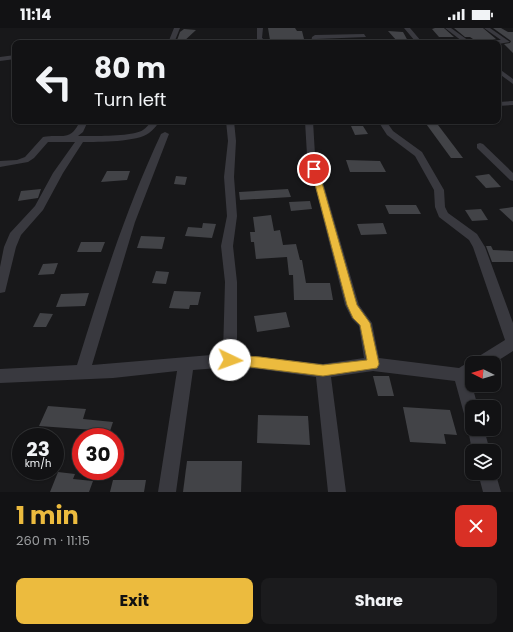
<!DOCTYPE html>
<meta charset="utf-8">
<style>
:root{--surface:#121214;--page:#1b1b1d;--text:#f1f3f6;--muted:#9c9ea0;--line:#313234;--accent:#ecbb3e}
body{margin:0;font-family:Poppins,sans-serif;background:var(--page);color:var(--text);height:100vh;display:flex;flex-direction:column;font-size:15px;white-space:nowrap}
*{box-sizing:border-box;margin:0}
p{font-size:13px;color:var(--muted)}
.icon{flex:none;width:22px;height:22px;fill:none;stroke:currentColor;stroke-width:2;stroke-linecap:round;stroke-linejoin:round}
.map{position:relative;height:464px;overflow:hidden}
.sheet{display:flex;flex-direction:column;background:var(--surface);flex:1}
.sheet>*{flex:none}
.banner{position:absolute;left:12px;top:12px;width:489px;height:84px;border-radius:8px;box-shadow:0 1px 3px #0004,0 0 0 1px var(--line);background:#121214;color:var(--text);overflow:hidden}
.needle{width:26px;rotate:275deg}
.tools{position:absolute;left:465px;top:328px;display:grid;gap:8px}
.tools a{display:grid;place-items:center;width:36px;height:36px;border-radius:8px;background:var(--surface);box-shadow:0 1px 3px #0004,0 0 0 1px var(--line);font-size:20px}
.speed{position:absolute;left:12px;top:400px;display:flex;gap:8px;font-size:20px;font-weight:700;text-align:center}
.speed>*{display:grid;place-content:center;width:52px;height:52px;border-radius:50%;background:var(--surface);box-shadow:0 1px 3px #0004,0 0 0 1px var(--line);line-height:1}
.speed small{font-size:10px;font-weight:400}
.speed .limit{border:6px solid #d22;background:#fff;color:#111}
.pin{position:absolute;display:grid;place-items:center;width:34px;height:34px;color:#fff;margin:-17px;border:2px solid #fff;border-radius:50%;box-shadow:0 1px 4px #0007}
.me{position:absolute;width:44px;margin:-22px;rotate:93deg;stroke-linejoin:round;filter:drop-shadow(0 0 3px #0008)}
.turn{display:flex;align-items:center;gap:14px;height:84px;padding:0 16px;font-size:18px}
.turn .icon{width:52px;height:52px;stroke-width:2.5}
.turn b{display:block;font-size:28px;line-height:34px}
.round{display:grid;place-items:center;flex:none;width:42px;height:42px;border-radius:8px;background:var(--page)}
.headline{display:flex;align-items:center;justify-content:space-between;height:68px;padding:0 16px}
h1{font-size:24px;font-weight:700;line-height:30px;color:var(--accent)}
.action{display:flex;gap:8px;margin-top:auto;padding:8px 16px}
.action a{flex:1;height:46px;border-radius:8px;background:var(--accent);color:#111;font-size:16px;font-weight:700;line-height:46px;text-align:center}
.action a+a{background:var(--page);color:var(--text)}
.status{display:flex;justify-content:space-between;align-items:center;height:28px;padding:0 20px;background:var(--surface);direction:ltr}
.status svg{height:11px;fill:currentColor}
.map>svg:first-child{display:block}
.building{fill:#424347}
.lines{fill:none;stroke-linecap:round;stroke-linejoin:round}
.minor{fill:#39393f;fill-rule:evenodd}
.route{fill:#ecbb3e;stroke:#997a28}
</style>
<div class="status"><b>11:14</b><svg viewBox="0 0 49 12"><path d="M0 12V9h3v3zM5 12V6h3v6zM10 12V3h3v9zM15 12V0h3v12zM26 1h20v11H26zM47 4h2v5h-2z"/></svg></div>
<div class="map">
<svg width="513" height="464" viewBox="0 0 513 464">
<rect width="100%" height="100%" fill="#18181a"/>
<g class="building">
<path d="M268,0h27l2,3h5l3,12h-12l-1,-3h-22z"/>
<path d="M435,0h9l10,9h-15l-7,-8z"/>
<path d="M454,0h29l13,11h-23l-3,-2h-5z"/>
<path d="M493,0h8l7,4h5v21l-9,-9 6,-1 1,-2z"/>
<path d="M184,1l12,1 -14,13h-6l4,-11z"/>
<path d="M388,3l15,1 5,9h-11z"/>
<path d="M424,93h11l28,37h-12z"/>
<path d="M351,98h12l5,8 -13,1z"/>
<path d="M346,132l34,1 6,11h-36z"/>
<path d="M107,143h23l-3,9 -26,2z"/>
<path d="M489,146l12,13 -15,1 -11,-12z"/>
<path d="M176,148l11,1 -2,8 -11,-1z"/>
<path d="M41,161l-3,9 -20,3 3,-10z"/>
<path d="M288,161l3,8 -51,3 -1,-8z"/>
<path d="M310,173l2,8 -21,2 -2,-9z"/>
<path d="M385,177h31l5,9h-32z"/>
<path d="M513,179v15l-14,-13z"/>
<path d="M481,181l7,11 -16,1 -7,-11z"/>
<path d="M271,187l3,16 6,-1 3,15 13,-1 4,16h2l4,23h24l3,17h-39l-1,-25h-4l-2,-18 -31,2 -2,-17h-3l-1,-10h5l-2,-15z"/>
<path d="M203,195l13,1 -4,14 -27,-2 3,-9 14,1z"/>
<path d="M383,195l4,11 -26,1 -4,-11z"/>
<path d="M141,208l24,1 -3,12 -25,-1z"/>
<path d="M81,214h24l-4,10h-24z"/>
<path d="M486,218h5l2,4 20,1v11h-21z"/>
<path d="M58,235l-4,11 -16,1 5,-11z"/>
<path d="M156,243l13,1 -3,12 -14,-1z"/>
<path d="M174,263l27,1 -3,13h-8l-1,4 -20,-1z"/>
<path d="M89,265l-4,13 -29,1 5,-13z"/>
<path d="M286,284l4,15 -33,5 -3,-16z"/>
<path d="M40,285l13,1 -7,13h-13z"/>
<path d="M373,348h16l5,20h-16z"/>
<path d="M48,378l38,3 -3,10 30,3 -5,15h-16l2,-7 -55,-4z"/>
<path d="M403,379l47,3 7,25 -13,-1 2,10 -36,-2z"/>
<path d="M258,387l50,1 2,29 -53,-2z"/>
<path d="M187,433h55l-1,31h-58z"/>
<path d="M58,444l17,2 -2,5 20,2 -4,11h-39z"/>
<path d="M113,452h33l-2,12h-34z"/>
</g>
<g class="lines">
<g class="minor">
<path d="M174,0h6l-6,15h-6z"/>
<path d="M257,0h6l-1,10 7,5h-7l-5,-3z"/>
<path d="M404,0h6l11,13h41l-17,-13h6l18,13 32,-1 -17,-12h6l20,14 -12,2 -86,-1 3,-2z"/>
<path d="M364,6l2,3 -49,2v4h-6l1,-6 3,-2z"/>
<path d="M111,11l14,4h-36z"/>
<path d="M15,27v4l-15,2v-4z"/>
<path d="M498,40l15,11v5l-15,-11z"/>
<path d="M513,73v4l-15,1v-4z"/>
<path d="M80,93h8l-5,11 -5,4c13,0 55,1 65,-6 3,-2 6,-6 9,-9h8c-3,4 -7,9 -11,12 -11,9 -51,9 -66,9l-20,31 -20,37 -22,25 -5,12 -10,41 -1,4 -5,1v-26l4,-20 6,-14 25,-27 18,-33 22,-31h-27l-14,16 -6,4 -28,5v-6l17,-1 8,-3 18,-20c19,-4 27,6 37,-16z"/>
<path d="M226,93h8l2,20 -2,36 3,39 -4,30 4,36v72l86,10 41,-6 -5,-32 -7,-7 -7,-14 -38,-150 -2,-34h8l2,34 44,150 13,18 7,35 80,10 8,-5 7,-1 2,-4 29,-18 -32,-93 -4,-7 -30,-23 -4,-10 -1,-17 -19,-34 -28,-21 -9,-14h8l7,10 29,21 22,38 1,17 3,6 29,21 8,13 28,76v28l-19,12h-22v13l-2,2 8,29h-6v22h12l6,22h-18l-4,-22 3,-6 -5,-2 -11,-40 -82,-10 -42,6 15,115h-18l-12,-115 -57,-8 -29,-2 -37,3 -17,122h-18l19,-121 -64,7 -113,5v-14l77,-4c24,-78 49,-156 84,-231l4,-2 4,2 -34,88 -43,143 131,-11 2,-72 -4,-36 6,-30 -3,-39 4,-36z"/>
<path d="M480,115l3,1 30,29v8l-3,-1 -33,-32v-4z"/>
<path d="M494,440l7,24h-18l-5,-19h16z"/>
</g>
</g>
<path class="route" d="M314,139l4,2 39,136 13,18 9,41 -2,4 -54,8 -97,-12 -2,-4 2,-4 4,-1 30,2 63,8 44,-5 -7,-35 -7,-7 -6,-13 -36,-136z"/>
</svg>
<div class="tools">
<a><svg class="needle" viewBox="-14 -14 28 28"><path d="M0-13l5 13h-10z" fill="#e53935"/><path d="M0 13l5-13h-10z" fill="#9c9ea0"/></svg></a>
<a><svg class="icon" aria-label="sound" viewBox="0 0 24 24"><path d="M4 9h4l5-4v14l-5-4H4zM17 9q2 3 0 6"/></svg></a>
<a><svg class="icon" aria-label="layers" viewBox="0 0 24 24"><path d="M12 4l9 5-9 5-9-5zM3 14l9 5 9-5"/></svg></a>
</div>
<div class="speed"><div>23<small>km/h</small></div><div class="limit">30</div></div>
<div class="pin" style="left:314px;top:141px;background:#d93025"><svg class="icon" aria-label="arrive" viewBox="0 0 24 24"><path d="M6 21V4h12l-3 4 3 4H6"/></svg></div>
<svg class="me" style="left:230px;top:332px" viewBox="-20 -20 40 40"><circle r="19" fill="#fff"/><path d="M0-13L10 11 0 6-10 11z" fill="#ecbb3e"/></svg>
<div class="banner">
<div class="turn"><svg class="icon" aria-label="left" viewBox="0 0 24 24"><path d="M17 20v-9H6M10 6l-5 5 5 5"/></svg><div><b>80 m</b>Turn left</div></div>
</div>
</div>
<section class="sheet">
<div class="headline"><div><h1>1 min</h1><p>260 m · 11:15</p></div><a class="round" style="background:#d93025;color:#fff"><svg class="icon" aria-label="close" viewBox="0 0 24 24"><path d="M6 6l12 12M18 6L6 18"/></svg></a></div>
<div class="action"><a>Exit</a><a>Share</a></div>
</section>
